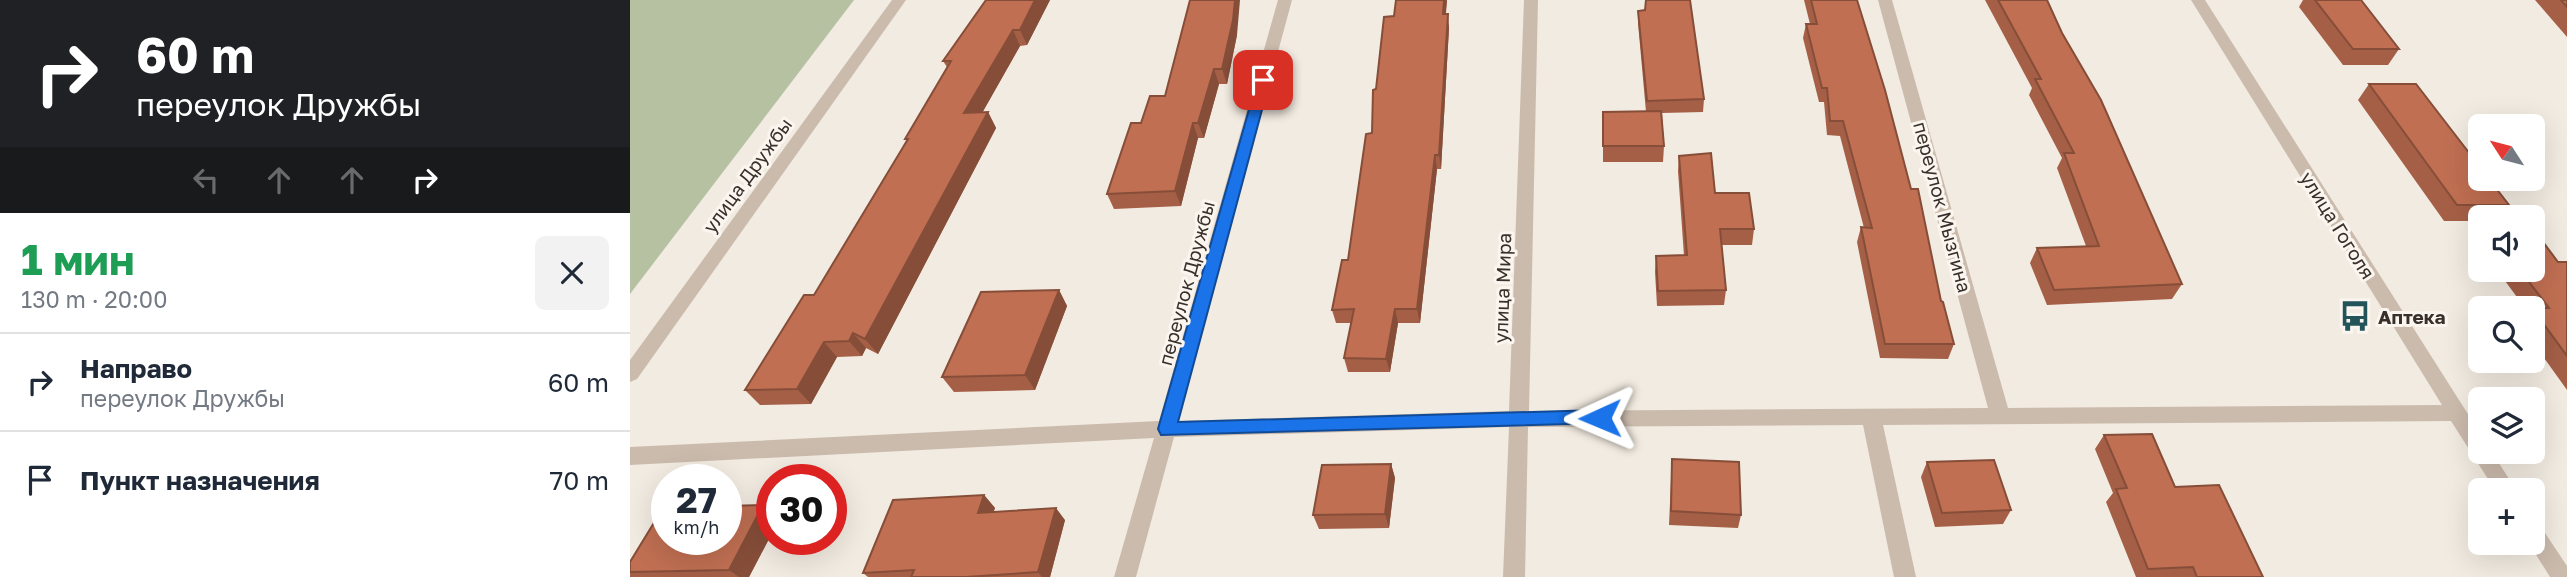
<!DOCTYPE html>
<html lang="ru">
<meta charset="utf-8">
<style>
:root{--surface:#fff;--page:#f2f2f3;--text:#1f2937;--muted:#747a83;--line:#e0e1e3}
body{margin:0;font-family:"Golos Text",sans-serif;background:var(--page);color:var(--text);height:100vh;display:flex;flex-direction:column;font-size:26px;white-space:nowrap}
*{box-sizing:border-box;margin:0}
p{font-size:23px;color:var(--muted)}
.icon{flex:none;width:38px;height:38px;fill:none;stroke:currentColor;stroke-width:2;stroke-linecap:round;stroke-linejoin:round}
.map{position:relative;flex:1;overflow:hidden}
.details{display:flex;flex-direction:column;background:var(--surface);width:630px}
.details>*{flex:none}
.banner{background:#202124;color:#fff;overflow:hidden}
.needle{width:46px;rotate:306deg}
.tools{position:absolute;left:1838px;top:114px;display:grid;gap:14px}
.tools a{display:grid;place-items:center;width:77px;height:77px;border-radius:10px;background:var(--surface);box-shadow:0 7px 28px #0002;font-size:35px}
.speed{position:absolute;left:21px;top:464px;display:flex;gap:14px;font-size:35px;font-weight:700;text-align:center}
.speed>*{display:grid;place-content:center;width:91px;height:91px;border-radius:50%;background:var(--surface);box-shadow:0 7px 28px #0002;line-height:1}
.speed small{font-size:18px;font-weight:400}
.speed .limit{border:10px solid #d22;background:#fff;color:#111}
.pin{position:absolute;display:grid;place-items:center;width:60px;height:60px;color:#fff;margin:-30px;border-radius:14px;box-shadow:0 4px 10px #0006}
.me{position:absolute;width:77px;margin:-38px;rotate:269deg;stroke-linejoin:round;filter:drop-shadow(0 0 5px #0008)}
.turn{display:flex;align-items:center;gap:24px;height:147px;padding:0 21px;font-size:32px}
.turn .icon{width:91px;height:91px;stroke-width:2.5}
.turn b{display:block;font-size:49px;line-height:60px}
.lanes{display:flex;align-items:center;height:66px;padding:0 21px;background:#0003;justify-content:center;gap:35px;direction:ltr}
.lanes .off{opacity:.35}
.round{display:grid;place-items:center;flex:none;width:74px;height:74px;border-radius:10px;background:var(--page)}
.summary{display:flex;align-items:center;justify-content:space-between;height:119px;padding:0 21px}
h1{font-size:42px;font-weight:700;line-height:52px;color:#1e9e55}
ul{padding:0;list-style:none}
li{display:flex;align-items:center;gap:21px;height:98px;padding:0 21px;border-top:2px solid var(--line)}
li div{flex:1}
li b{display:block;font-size:26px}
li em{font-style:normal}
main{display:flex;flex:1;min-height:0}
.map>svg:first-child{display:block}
.green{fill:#b6c1a1}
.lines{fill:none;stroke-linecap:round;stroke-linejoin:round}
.minor{fill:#cbbbad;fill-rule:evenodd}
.wall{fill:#a55f47}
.shaded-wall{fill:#864e39}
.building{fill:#c06f52;stroke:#864e39;stroke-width:2}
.route{fill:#1a73e8;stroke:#114b97;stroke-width:2}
.labels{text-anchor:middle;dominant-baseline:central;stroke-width:6;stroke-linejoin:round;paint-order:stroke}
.street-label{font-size:19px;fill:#39302b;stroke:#faf5ee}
.poi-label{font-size:19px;font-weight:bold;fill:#39302b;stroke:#faf5ee;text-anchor:start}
</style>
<main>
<section class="details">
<div class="banner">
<div class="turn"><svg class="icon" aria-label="right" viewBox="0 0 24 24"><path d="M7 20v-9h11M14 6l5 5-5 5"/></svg><div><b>60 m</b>переулок Дружбы</div></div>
<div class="lanes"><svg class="icon off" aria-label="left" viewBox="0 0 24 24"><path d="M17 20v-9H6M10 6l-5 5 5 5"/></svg><svg class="icon off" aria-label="ahead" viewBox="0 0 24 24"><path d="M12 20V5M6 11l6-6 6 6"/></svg><svg class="icon off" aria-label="ahead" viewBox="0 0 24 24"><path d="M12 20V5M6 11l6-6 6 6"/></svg><svg class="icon" aria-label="right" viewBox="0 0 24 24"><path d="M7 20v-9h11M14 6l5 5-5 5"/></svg></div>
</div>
<div class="summary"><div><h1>1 мин</h1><p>130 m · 20:00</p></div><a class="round"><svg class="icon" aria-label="close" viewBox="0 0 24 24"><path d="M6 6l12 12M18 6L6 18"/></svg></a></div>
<ul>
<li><svg class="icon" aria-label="right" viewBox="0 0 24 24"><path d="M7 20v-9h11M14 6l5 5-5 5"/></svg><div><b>Направо</b><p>переулок Дружбы</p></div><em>60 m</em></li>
<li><svg class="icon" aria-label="arrive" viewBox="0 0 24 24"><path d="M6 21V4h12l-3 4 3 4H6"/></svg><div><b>Пункт назначения</b></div><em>70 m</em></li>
</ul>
</section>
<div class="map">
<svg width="1937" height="577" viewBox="0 0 1937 577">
<rect width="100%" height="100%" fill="#f2ebe1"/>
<path class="green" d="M0,0h224l-224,294z"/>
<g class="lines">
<g class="minor">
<path d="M262,0h14l-269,379 -7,3v-22z"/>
<path d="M648,0h14l-114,421 331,-10 15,-411h14l-9,411 459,-3 -110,-408h14l116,408 434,-3 -251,-405h14l275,433v19h12l24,38h-21l-44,-69 -568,4 33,152h-22l-31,-152 -335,2 -3,150h-22l6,-150 -335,10 -38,140h-22l40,-139 -524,27v-18l529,-26z"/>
<path d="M1902,522l7,2 28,42v11h-17l-22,-35h4z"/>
</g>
</g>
<g class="wall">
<path d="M420,0l-23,45 -7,1 -38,67 6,-1 8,16 -118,226 -12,-6 -4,8 -25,1 -26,47 -51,1 -15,-15 69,-95 93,-153 -2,-3 42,-72 -4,-6z"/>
<path d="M817,0l-1,14 3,14 -8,141h-4l-17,154h-22l-8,49h-42l-4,-14 7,-35h-15l-4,-13 16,-50 24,-127 4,-44z"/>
<path d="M1174,0h53l84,301 13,43 -6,15 -68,-1 -23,-116 4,-15 3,1 -24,-92 -13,-1 -3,-33h-5l-16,-64 3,-14h4z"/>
<path d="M1355,0h62l135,284 -10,15 -125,6 -17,-42 7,-15 49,-2 -29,-78 5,-10 -33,-63 3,-7z"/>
<path d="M1673,0h58l38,49 -11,16h-45l-44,-58z"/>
<path d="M1905,0h32v37z"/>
<path d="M1008,11l66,88 -1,13 -41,1 2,33 -1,16h-60v-50h43l-8,-89z"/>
<path d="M607,35l-10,49h-8l-15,54h-6l-17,68 -67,3 -7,-15 34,-71 24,-27z"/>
<path d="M1739,84l140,121 -10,12h-19v4h-36l-86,-121z"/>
<path d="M1049,156l36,37 39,36 -2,16h-31l5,45 -2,15 -67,1 -2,-34 1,-16h28l-6,-85z"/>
<path d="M1928,262h9v128l-35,-49v-33h-7l-28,-38h35z"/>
<path d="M429,290l8,16 -32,84 -81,2 -12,-15z"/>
<path d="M1474,435l71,52 88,90h-127l-30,-75 7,-9 -18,-44z"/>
<path d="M1042,459l69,56 -3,13 -69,-3z"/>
<path d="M1297,462l84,48 -8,14 -68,3 -14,-50z"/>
<path d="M761,464l4,14 -6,50 -70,1 -6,-14z"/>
<path d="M354,495l11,13 -2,4 72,8 -15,57h-182l-5,-4z"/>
<path d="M133,505l9,8v20l-23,44h-119v-15z"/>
</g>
<g class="shaded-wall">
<path d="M405,0h15l-23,45 -7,-15z"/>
<path d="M605,0h5l-3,35 -10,49 -5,-15z"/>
<path d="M814,0h3l-3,28 -1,-14z"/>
<path d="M818,14l1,14 -8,141 -2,-14z"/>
<path d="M383,30l7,16 -47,83 -9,-16z"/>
<path d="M584,69l5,15 -15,54 -6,-15z"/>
<path d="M358,112l8,16 -118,226 -13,-15z"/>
<path d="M563,123l5,15 -17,68 -6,-15z"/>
<path d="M805,155l2,14 -17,154 -3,-14z"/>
<path d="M429,290l8,16 -32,84 -10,-15z"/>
<path d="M765,309l3,14 -8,49 -4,-13z"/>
<path d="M223,333l13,15 -4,8 -13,-15z"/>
<path d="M194,342l13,15 -26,47 -14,-15z"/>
<path d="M761,464l4,14 -6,50 -4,-14z"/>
<path d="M354,495l11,13 -6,17 -11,-12z"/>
<path d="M133,505l9,8v20l-23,44h-10l-10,-7z"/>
<path d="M426,508l9,12 -15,57h-8l-4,-5z"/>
</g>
<g class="building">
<path d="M356,0h49l-15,30h-7l-49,83 24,-1 -123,227 -12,-6 -4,8 -25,1 -27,47 -52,1 59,-95h10l94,-156h-3l46,-78h-8z"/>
<path d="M560,0h45l-2,20 -11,49h-8l-16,54h-5l-18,68 -68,3 24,-71h10l9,-27h15z"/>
<path d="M766,0h48l-1,14h5l-9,141h-4l-18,154h-22l-9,50 -42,-1 10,-49 -22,1 10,-50h6l18,-126 6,-1 1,-43 3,-1 8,-72 10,-1z"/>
<path d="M1016,0h44l14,99 -57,2 -9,-90 7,-1z"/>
<path d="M1181,0h46l28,90 26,99h7l23,112 2,1 11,42h-69l-24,-117 11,1 -29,-107h-13l-3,-33h-5l-16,-64h11z"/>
<path d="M1368,0h49l15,33 39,67 81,184 -128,6 -17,-42 62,-2 -35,-93h10l-39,-74h6z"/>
<path d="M1685,0h46l38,49h-46z"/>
<path d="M1931,0h6v7z"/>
<path d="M1739,84h47l64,83v11h8l21,27h-52z"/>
<path d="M1031,111l3,35h-61v-34z"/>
<path d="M1081,153l4,40h34l5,36h-34l6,61 -68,1 -2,-35 31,-1 -8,-99z"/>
<path d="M1902,230h2l24,32h9v94l-35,-48h17l-29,-38h12z"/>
<path d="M429,290l-34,85 -83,2 39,-85z"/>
<path d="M1522,434l23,53 44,-2 44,92h-66l-4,-10 -45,2 -32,-80 11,-1 -23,-53z"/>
<path d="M1042,459l67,3 2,53 -70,-4z"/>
<path d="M1364,460l17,50 -69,3 -15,-51z"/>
<path d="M761,464l-6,50 -72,1 9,-50z"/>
<path d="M354,495l-6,18 78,-5 -18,64 -72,5h-55l3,-7 -51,3 30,-73z"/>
<path d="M133,505l-34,65 -99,2v-10l33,-54h4v31h59v-33z"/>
</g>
<path class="route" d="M628,78l12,2 -92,342 422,-12 6,3 3,5 -3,5 -445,12 -3,-6z"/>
<defs>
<symbol id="bus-bare" viewBox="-9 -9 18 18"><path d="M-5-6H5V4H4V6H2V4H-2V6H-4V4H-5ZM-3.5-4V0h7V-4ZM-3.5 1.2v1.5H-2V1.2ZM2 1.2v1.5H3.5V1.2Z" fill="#225459" stroke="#faf5ee" stroke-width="2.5" paint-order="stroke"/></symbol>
</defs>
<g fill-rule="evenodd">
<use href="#bus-bare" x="1703" y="294" width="44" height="44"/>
</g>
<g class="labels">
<g class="street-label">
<text transform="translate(117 175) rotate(-54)">улица Дружбы</text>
<text transform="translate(1313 207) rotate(75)">переулок Мызгина</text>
<text transform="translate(1708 225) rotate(58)">улица Гоголя</text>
<text transform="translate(556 283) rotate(-75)">переулок Дружбы</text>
<text transform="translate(872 288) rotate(-88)">улица Мира</text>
</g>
<g class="poi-label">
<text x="1748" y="316">Аптека</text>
</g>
</g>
</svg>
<div class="tools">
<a><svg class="needle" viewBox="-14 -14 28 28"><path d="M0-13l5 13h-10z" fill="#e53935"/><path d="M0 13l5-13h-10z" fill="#747a83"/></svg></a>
<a><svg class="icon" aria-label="sound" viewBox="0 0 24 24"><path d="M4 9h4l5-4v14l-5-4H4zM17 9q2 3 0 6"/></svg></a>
<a><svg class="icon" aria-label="search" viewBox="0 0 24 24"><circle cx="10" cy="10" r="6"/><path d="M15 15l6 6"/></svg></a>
<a><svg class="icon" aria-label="layers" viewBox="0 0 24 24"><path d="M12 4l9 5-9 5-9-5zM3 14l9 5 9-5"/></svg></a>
<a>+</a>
</div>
<div class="speed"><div>27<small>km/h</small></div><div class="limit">30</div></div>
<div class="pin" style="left:633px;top:80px;background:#d93025"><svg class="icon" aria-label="arrive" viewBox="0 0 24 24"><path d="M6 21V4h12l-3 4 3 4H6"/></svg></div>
<svg class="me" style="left:970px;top:418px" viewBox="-20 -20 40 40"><path d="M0-17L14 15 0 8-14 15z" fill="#1a73e8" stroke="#fff" stroke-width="4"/></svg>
</div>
</main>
